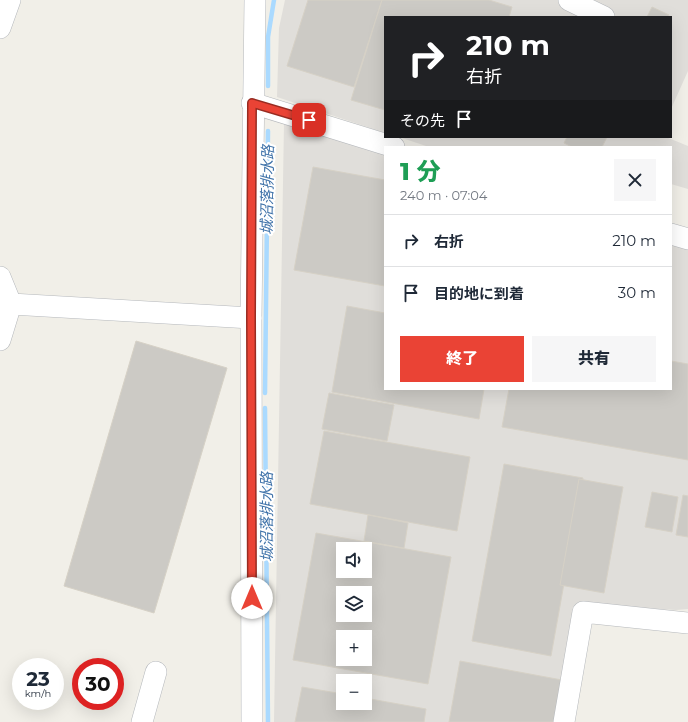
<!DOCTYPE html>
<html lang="ja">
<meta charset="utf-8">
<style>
:root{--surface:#fff;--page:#f6f6f7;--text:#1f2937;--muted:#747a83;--line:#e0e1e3;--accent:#ea4335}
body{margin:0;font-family:Montserrat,"Noto Sans JP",sans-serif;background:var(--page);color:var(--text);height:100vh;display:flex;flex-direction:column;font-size:15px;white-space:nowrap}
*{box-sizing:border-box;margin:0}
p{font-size:13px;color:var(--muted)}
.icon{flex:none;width:22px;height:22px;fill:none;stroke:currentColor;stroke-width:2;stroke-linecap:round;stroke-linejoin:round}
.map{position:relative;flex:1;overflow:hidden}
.sheet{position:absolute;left:384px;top:146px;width:288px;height:244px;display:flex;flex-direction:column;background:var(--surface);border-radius:0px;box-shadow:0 4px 16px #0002}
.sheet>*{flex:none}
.hud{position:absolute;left:384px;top:16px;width:288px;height:122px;border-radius:0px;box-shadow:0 4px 16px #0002;background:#202124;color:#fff;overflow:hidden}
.fabs{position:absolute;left:336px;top:542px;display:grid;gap:8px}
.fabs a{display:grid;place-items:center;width:36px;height:36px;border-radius:0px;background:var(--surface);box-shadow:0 4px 16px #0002;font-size:20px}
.speed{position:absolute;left:12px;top:658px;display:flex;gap:8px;font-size:20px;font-weight:700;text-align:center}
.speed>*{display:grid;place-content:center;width:52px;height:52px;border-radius:50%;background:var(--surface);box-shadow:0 4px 16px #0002;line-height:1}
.speed small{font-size:10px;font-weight:400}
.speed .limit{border:6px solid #d22;background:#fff;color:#111}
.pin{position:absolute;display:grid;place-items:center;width:34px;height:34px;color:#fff;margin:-17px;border-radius:8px;box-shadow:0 2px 6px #0006}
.me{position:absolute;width:44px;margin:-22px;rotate:0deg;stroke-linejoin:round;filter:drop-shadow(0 0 3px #0008)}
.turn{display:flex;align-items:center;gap:14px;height:84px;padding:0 16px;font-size:18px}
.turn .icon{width:52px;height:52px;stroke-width:2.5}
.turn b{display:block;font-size:28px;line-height:34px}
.then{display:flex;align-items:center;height:38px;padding:0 16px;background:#0003;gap:8px;font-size:15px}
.round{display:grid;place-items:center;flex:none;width:42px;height:42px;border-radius:0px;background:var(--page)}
.headline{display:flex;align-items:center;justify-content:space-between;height:68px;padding:0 16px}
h1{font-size:24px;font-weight:800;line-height:30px;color:#1e9e55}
.button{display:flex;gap:8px;margin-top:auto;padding:8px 16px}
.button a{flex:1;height:46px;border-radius:0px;background:var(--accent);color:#fff;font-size:16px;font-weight:800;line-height:46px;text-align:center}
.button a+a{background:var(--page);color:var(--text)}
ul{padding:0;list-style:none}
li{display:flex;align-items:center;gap:12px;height:52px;padding:0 16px;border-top:1px solid var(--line)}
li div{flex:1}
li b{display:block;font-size:15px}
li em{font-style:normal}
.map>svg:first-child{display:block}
.industrial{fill:#e0deda;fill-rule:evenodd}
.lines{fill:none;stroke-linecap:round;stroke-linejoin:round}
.stream{stroke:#aadaff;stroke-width:4.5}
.building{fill:#cccac5;stroke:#d6d1c6;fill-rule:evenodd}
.minor-casing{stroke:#b5b8bc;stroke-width:22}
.minor{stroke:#fff;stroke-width:21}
.route-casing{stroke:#982c22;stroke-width:10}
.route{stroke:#ea4335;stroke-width:7}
.labels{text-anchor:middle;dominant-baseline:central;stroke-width:4;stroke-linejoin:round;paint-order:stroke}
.water-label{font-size:15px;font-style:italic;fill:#4174aa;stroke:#fff}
</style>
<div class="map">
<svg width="688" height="722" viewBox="0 0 688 722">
<rect width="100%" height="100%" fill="#f1efe8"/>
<g class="industrial">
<path d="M285,0h403v71l-17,38v-92h-286v116l-108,-36 2,-69z"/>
<path d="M284,123l101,31v235h286v-148l17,6v362l-12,1 -97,-6 -22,118h-283zM343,549h22v22h-22zM343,593h22v22h-22zM343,637h22v22h-22zM343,681h22v22h-22z"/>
<path d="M399,137h267l22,9v43l-17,-5v-37h-242z"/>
</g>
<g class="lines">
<g class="stream">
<path d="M268,86v-49l6,-37"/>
<path d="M265,393l3,-262"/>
<path d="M265,408l3,314"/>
</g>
</g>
<g class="building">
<path d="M308,0h74l-28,87 -67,-21z"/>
<path d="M382,0h107l23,7 -3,10h-124v93l-34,-10z"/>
<path d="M652,7l17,8 -1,2h-21z"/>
<path d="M567,137h40l-5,10h-30l-8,-4z"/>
<path d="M313,167l72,13v106l-91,-16z"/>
<path d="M347,306l38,7v76h99l-5,30 -147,-27z"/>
<path d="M136,341l91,27 -73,245 -90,-27z"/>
<path d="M671,361l17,3v96l-186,-33 7,-38h162z"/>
<path d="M329,393l65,12 -7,36 -65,-12z"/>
<path d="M324,431l146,26 -13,74 -147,-27z"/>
<path d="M504,464l79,14 -32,178 -79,-15z"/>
<path d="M579,479l44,8 -19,106 -44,-8z"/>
<path d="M652,492l26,5 -6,35 -27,-5z"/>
<path d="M683,495l5,1v41l-12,-2z"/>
<path d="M368,515l40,8 -4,25 -40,-7z"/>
<path d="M316,533l135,24 -23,127 -135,-24zM343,549h22v22h-22zM343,593h22v22h-22zM343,637h22v22h-22z"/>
<path d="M460,661l102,19 -8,42h-105z"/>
<path d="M302,687l41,7v9h22v-5l61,11 -2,13h-129z"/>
</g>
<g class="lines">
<defs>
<g id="minor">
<path d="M569,0l35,17"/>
<path d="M0,28l10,-28"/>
<path d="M252,103l142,44"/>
<path d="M671,234l17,5"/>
<path d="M0,277l11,27 -11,36"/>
<path d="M11,304l240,14"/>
<path d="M142,722l14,-50"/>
<path d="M252,722l-1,-404 4,-318"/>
<path d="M564,722l19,-110 105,11"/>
</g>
</defs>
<use href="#minor" class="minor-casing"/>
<use href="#minor" class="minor"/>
</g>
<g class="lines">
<defs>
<path id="route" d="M252,598l-1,-280 1,-215 57,17"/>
</defs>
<use href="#route" class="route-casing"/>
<use href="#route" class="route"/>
</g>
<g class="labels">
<g class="water-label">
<text transform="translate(267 190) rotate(-89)">城沼落排水路</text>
<text transform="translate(266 517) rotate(-90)">城沼落排水路</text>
</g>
</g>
</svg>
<div class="fabs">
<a><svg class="icon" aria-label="sound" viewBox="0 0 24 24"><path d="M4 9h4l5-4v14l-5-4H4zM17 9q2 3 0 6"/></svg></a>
<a><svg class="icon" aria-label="layers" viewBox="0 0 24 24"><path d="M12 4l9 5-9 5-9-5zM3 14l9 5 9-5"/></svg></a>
<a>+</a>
<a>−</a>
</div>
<div class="speed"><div>23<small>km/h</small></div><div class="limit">30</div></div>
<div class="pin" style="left:309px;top:120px;background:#d93025"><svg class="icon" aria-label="arrive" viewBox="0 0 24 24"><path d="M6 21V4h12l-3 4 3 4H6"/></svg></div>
<svg class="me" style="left:252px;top:598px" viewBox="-20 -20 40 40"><circle r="19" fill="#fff"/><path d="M0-13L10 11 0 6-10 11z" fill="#ea4335"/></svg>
<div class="hud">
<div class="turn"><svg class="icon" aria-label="right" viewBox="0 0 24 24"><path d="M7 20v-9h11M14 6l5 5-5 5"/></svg><div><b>210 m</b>右折</div></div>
<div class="then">その先<svg class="icon" aria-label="arrive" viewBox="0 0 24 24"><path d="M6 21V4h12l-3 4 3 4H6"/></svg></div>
</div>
<section class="sheet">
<div class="headline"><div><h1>1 分</h1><p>240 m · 07:04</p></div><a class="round"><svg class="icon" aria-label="close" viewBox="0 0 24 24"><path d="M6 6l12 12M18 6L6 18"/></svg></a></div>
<ul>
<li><svg class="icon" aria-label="right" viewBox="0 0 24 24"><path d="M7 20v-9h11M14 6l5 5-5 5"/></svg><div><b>右折</b></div><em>210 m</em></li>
<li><svg class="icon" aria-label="arrive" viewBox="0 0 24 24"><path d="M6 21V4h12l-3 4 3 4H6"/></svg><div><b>目的地に到着</b></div><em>30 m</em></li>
</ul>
<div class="button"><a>終了</a><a>共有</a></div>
</section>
</div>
